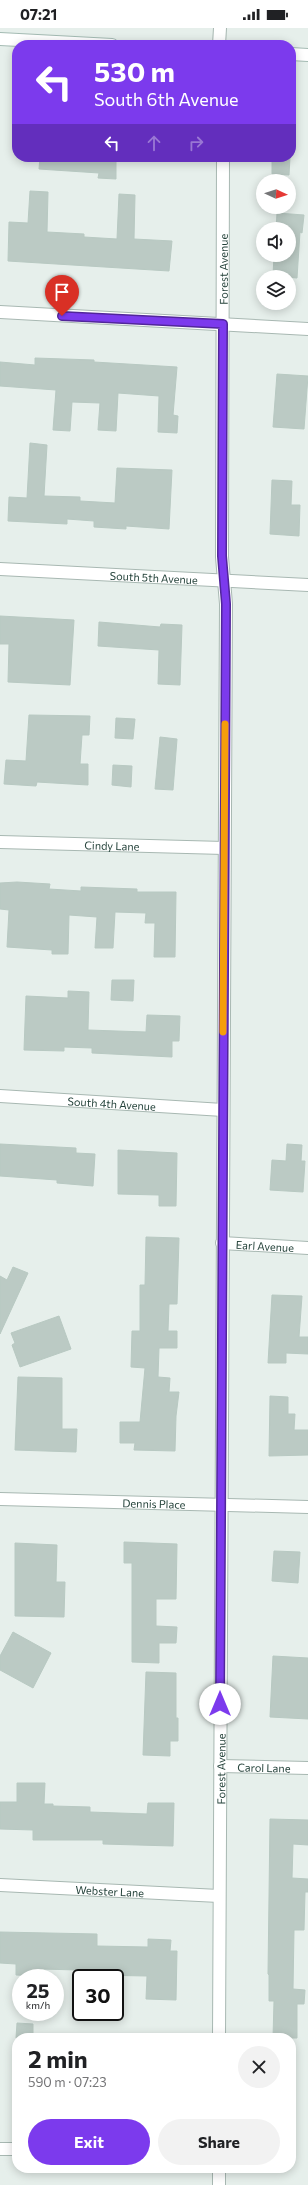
<!DOCTYPE html>
<meta charset="utf-8">
<style>
:root{--surface:#fff;--page:#f2f2f2;--text:#202124;--muted:#757577;--accent:#7c3aed}
body{margin:0;font-family:Commissioner,sans-serif;background:var(--page);color:var(--text);height:100vh;display:flex;flex-direction:column;font-size:15px;white-space:nowrap}
*{box-sizing:border-box;margin:0}
p{font-size:13px;color:var(--muted)}
.icon{flex:none;width:22px;height:22px;fill:none;stroke:currentColor;stroke-width:2;stroke-linecap:round;stroke-linejoin:round}
.map{position:relative;flex:1;overflow:hidden}
.sheet{position:absolute;left:12px;top:2005px;width:284px;height:140px;display:flex;flex-direction:column;background:var(--surface);border-radius:16px;box-shadow:0 2px 10px #0003}
.sheet>*{flex:none}
.guide{position:absolute;left:12px;top:12px;width:284px;height:122px;border-radius:16px;box-shadow:0 2px 10px #0003;background:#7c3aed;color:#fff;overflow:hidden}
.needle{width:26px;rotate:93deg}
.controls{position:absolute;left:256px;top:146px;display:grid;gap:8px}
.controls a{display:grid;place-items:center;width:40px;height:40px;border-radius:50%;background:var(--surface);box-shadow:0 2px 10px #0003;font-size:20px}
.speed{position:absolute;left:12px;top:1941px;display:flex;gap:8px;font-size:20px;font-weight:700;text-align:center}
.speed>*{display:grid;place-content:center;width:52px;height:52px;border-radius:50%;background:var(--surface);box-shadow:0 2px 10px #0003;line-height:1}
.speed small{font-size:10px;font-weight:400}
.speed .limit{border:2px solid #111;border-radius:6px;background:#fff;color:#111}
.pin{position:absolute;display:grid;place-items:center;width:34px;height:34px;color:#fff;margin:-41px -17px;border-radius:50% 50% 50% 0;rotate:-45deg;box-shadow:0 0 4px #0007}
.pin .icon{rotate:45deg}
.me{position:absolute;width:44px;margin:-22px;rotate:0deg;stroke-linejoin:round;filter:drop-shadow(0 0 3px #0008)}
.turn{display:flex;align-items:center;gap:14px;height:84px;padding:0 16px;font-size:18px}
.turn .icon{width:52px;height:52px;stroke-width:2.5}
.turn b{display:block;font-size:28px;line-height:34px}
.lanes{display:flex;align-items:center;height:38px;padding:0 16px;background:#0003;justify-content:center;gap:20px;direction:ltr}
.lanes .off{opacity:.35}
.round{display:grid;place-items:center;flex:none;width:42px;height:42px;border-radius:21px;background:var(--page)}
.summary{display:flex;align-items:center;justify-content:space-between;height:68px;padding:0 16px}
h1{font-size:24px;font-weight:700;line-height:30px}
.button{display:flex;gap:8px;margin-top:auto;padding:8px 16px}
.button a{flex:1;height:46px;border-radius:24px;background:var(--accent);color:#fff;font-size:16px;font-weight:700;line-height:46px;text-align:center}
.button a+a{background:var(--page);color:var(--text)}
.status{display:flex;justify-content:space-between;align-items:center;height:28px;padding:0 20px;background:var(--surface);direction:ltr}
.status svg{height:11px;fill:currentColor}
.map>svg:first-child{display:block}
.building{fill:#bbcac4;stroke:#b8c9c2}
.lines{fill:none;stroke-linecap:round;stroke-linejoin:round}
.minor-casing{stroke:#a8b8b2;stroke-width:14}
.secondary-casing{stroke:#a4bbb3;stroke-width:14}
.minor{stroke:#fff;stroke-width:12}
.secondary{stroke:#fff;stroke-width:12}
.route-casing{stroke:#51269a;stroke-width:10}
.route{stroke:#7c3aed;stroke-width:7}
.slow{stroke:#f59e0b;stroke-width:7}
.labels{text-anchor:middle;dominant-baseline:central;stroke-width:3;stroke-linejoin:round;paint-order:stroke}
.street-label{font-size:11px;fill:#24423a;stroke:#f7fbf9}
</style>
<div class="status"><b>07:21</b><svg viewBox="0 0 49 12"><path d="M0 12V9h3v3zM5 12V6h3v6zM10 12V3h3v9zM15 12V0h3v12zM26 1h20v11H26zM47 4h2v5h-2z"/></svg></div>
<div class="map">
<svg width="308" height="2157" viewBox="0 0 308 2157">
<rect width="100%" height="100%" fill="#e6efeb"/>
<g class="building">
<path d="M40,129l76,3v19l-18,-1 1,-5 -60,-4z"/>
<path d="M272,129h18l-1,18 -17,-1z"/>
<path d="M30,163l18,1 -1,40 37,2v3l33,2 2,-45 16,1 -1,44 38,2 -3,30 -161,-10 1,-39 19,1z"/>
<path d="M277,185l27,2 -2,18 -2,-1 -3,46 -24,-2 1,-21h15v-26h-13z"/>
<path d="M35,330l59,2v2l83,5 -4,48 5,1 -1,17 -19,-1 1,-36 -41,-3 -2,38 -18,-1 2,-27 -28,-1 -2,29 -17,-1 3,-40 -56,-4v-24l35,3z"/>
<path d="M277,346l31,2 -4,53 -31,-2z"/>
<path d="M30,415l17,2 -3,51 36,1v4l35,2 2,-35 55,2 -3,59 -43,-3v3l-32,-2v-6l-27,-2v5l-59,-3 1,-24 18,1z"/>
<path d="M272,452l20,1 -1,24h9l-1,31 -29,-2z"/>
<path d="M0,588l74,4 -4,65 -62,-3 1,-38h-9z"/>
<path d="M99,594l61,5 1,-3 21,1 -2,60 -22,-1 1,-34 -61,-4z"/>
<path d="M29,687l61,1 -1,19h-7l-2,29h8v21l-51,-3 -1,4 -32,-2 2,-24 20,1z"/>
<path d="M116,690l19,1 -2,20 -18,-1z"/>
<path d="M160,709l17,2 -4,51 -18,-1z"/>
<path d="M113,737l19,1 -1,21 -19,-2z"/>
<path d="M17,854l33,2 -1,5 32,2v-4l56,2v3h39l-1,65h-21l1,-34h-10l1,-10 -31,-1 -2,36h-18l2,-31 -28,-2 -1,39h-16v-4l-45,-3 2,-37 -9,-1v-26z"/>
<path d="M112,952h22l-1,21 -22,-1z"/>
<path d="M68,963l21,1 -1,38 58,2 1,-17 33,1 -1,25h-7v16l-80,-4v-5l-28,-1v4l-40,-1 2,-54 42,2z"/>
<path d="M0,1116l76,4v5l19,1 -2,32 -36,-3v-3l-57,-4z"/>
<path d="M287,1116l15,1 -1,16h4l-2,31 -33,-2 2,-30 14,1z"/>
<path d="M118,1122l59,3 -1,53h-17v-11l-41,-1z"/>
<path d="M146,1209l33,1 -2,66h-8l-1,27h9v17h-18l-1,29 12,1 -1,14h10l-3,24 -1,35 -41,-1 1,-7h-15v-21h20l5,-54 -14,-1 1,-36h8v-46h5z"/>
<path d="M13,1239l15,6 -28,61v-58l7,4z"/>
<path d="M272,1267l30,1 -3,41h9v17l-22,-1v10h-18z"/>
<path d="M59,1288l12,33 -51,18 -8,-22 3,-2 -4,-10z"/>
<path d="M18,1349l44,1v51h15l-1,23 -61,-2z"/>
<path d="M270,1368l18,1v17h7l-1,16h14v25l-39,1z"/>
<path d="M124,1514l53,2 -1,55h-20v27l21,1 -1,16h-17v20l-27,-1v-99h-8z"/>
<path d="M15,1515l42,2 -1,37h9l-1,35 -49,-1z"/>
<path d="M274,1523l26,1 -2,31 -26,-2z"/>
<path d="M13,1604l38,21 -18,35 -33,-18v-14z"/>
<path d="M273,1628l35,2v61l-38,-2z"/>
<path d="M146,1644l30,1v45h2v23h-8v15l-27,-1z"/>
<path d="M17,1755h28l-1,21h9v2l37,1v5l57,2 1,-11h26l-1,43 -70,-2v-4h-70v-10l-33,-1v-27h17z"/>
<path d="M270,1791l38,1v25l-15,-1 -1,34 16,1v13h-3l-1,38h-10l-1,59 12,1 -1,14h-7v34h-24l1,-37h-5v-26l-1,-1z"/>
<path d="M0,1904l97,2v12l51,1v-8l23,1 -1,11h7l-1,49 -30,-1 1,-23 -51,-1v3h-18v-8l-37,-1v7l-25,-1v-11l-16,-1z"/>
<path d="M17,1995l16,1v14h-17z"/>
</g>
<g class="lines">
<defs>
<g id="minor">
<path d="M219,17l1,-17"/>
<path d="M0,284l308,17"/>
<path id="s1" d="M0,541l308,16"/>
<path id="s2" d="M0,814l224,6"/>
<path id="s3" d="M0,1068l223,14"/>
<path id="s4" d="M222,1215l86,5"/>
<path id="s5" d="M0,1471l308,8"/>
<path id="s6" d="M220,1738l88,2"/>
<path id="s7" d="M0,1857l219,11"/>
<path id="s8" d="M219,2010l7,-1434 -4,-47 1,-400"/>
<path d="M0,2121h17"/>
<path d="M219,2157v-17"/>
</g>
<g id="secondary">
<path d="M0,11l112,6"/>
<path d="M291,26l17,1"/>
</g>
</defs>
<use href="#minor" class="minor-casing"/>
<use href="#secondary" class="secondary-casing"/>
<use href="#minor" class="minor"/>
<use href="#secondary" class="secondary"/>
</g>
<g class="lines">
<defs>
<path id="route" d="M62,288l161,8 -1,232 4,48 -6,1100"/>
</defs>
<use href="#route" class="route-casing"/>
<use href="#route" class="route"/>
<path class="slow" d="M223,1004l2,-308"/>
</g>
<g class="labels">
<g class="street-label">
<text stroke="none"><textPath href="#s8" startOffset="1769">Forest Avenue</textPath></text>
<text stroke="none"><textPath href="#s1" startOffset="154">South 5th Avenue</textPath></text>
<text stroke="none"><textPath href="#s2" startOffset="112">Cindy Lane</textPath></text>
<text stroke="none"><textPath href="#s3" startOffset="112">South 4th Avenue</textPath></text>
<text stroke="none"><textPath href="#s4" startOffset="43">Earl Avenue</textPath></text>
<text stroke="none"><textPath href="#s5" startOffset="154">Dennis Place</textPath></text>
<text stroke="none"><textPath href="#s6" startOffset="44">Carol Lane</textPath></text>
<text stroke="none"><textPath href="#s8" startOffset="269">Forest Avenue</textPath></text>
<text stroke="none"><textPath href="#s7" startOffset="110">Webster Lane</textPath></text>
</g>
</g>
</svg>
<div class="controls">
<a><svg class="needle" viewBox="-14 -14 28 28"><path d="M0-13l5 13h-10z" fill="#e53935"/><path d="M0 13l5-13h-10z" fill="#757577"/></svg></a>
<a><svg class="icon" aria-label="sound" viewBox="0 0 24 24"><path d="M4 9h4l5-4v14l-5-4H4zM17 9q2 3 0 6"/></svg></a>
<a><svg class="icon" aria-label="layers" viewBox="0 0 24 24"><path d="M12 4l9 5-9 5-9-5zM3 14l9 5 9-5"/></svg></a>
</div>
<div class="speed"><div>25<small>km/h</small></div><div class="limit">30</div></div>
<div class="pin" style="left:62px;top:288px;background:#d93025"><svg class="icon" aria-label="arrive" viewBox="0 0 24 24"><path d="M6 21V4h12l-3 4 3 4H6"/></svg></div>
<svg class="me" style="left:220px;top:1676px" viewBox="-20 -20 40 40"><circle r="19" fill="#fff"/><path d="M0-13L10 11 0 6-10 11z" fill="#7c3aed"/></svg>
<div class="guide">
<div class="turn"><svg class="icon" aria-label="left" viewBox="0 0 24 24"><path d="M17 20v-9H6M10 6l-5 5 5 5"/></svg><div><b>530 m</b>South 6th Avenue</div></div>
<div class="lanes"><svg class="icon" aria-label="left" viewBox="0 0 24 24"><path d="M17 20v-9H6M10 6l-5 5 5 5"/></svg><svg class="icon off" aria-label="ahead" viewBox="0 0 24 24"><path d="M12 20V5M6 11l6-6 6 6"/></svg><svg class="icon off" aria-label="right" viewBox="0 0 24 24"><path d="M7 20v-9h11M14 6l5 5-5 5"/></svg></div>
</div>
<section class="sheet">
<div class="summary"><div><h1>2 min</h1><p>590 m · 07:23</p></div><a class="round"><svg class="icon" aria-label="close" viewBox="0 0 24 24"><path d="M6 6l12 12M18 6L6 18"/></svg></a></div>
<div class="button"><a>Exit</a><a>Share</a></div>
</section>
</div>
